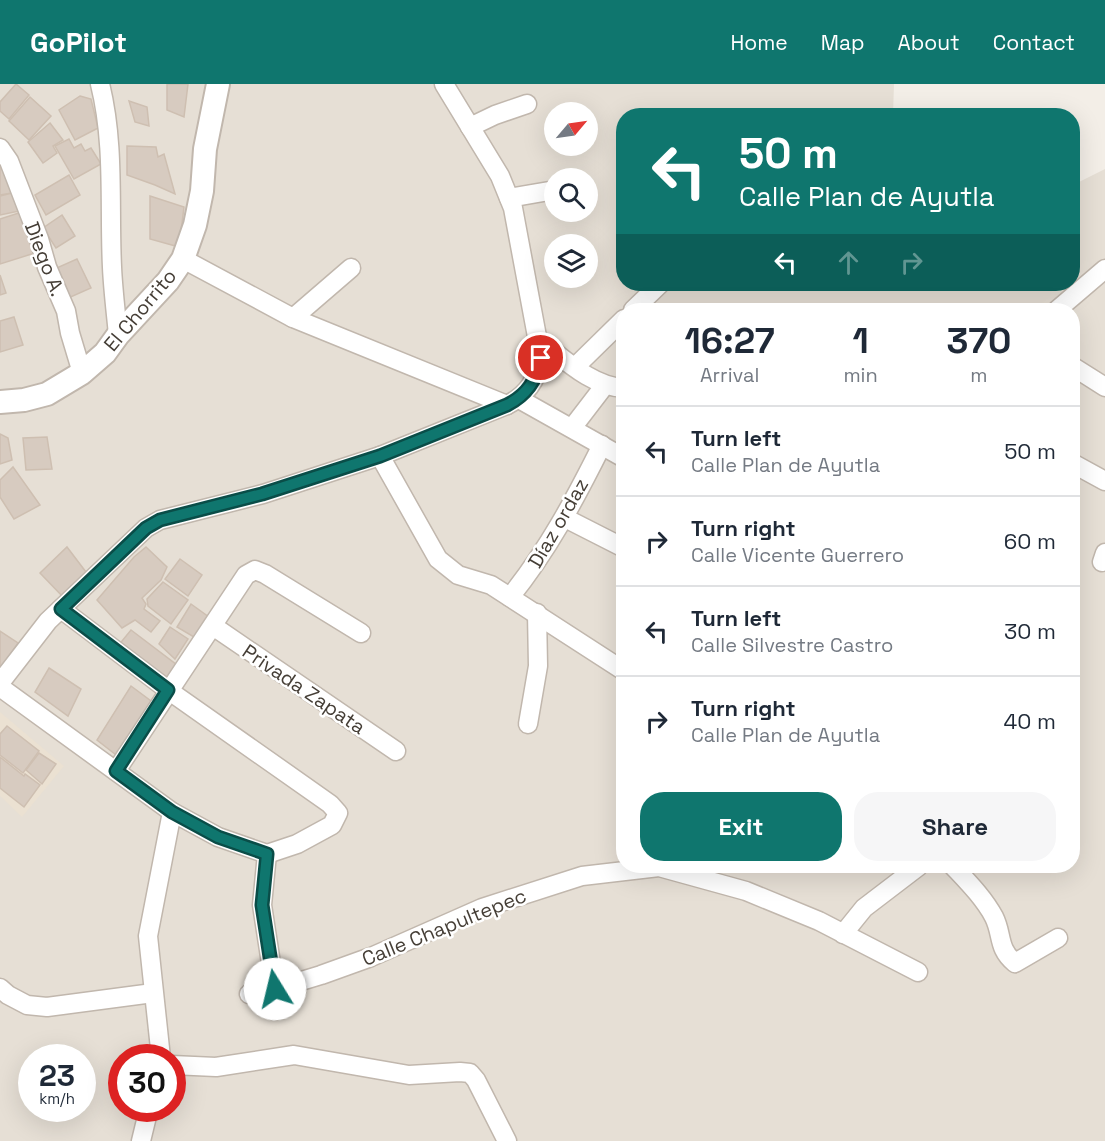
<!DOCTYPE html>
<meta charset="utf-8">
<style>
:root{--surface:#fff;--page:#f6f6f7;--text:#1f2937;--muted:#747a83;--line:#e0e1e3;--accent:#0f766e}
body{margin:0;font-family:"Space Grotesk",sans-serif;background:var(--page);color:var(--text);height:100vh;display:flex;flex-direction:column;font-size:22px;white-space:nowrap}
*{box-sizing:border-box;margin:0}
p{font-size:20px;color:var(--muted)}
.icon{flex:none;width:33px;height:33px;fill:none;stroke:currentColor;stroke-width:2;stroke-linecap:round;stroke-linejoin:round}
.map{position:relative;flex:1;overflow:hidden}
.drawer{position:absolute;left:616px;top:219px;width:464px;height:570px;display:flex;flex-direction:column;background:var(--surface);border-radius:24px;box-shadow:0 6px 24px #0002}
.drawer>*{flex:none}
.guide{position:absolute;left:616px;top:24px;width:464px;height:183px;border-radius:24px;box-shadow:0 6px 24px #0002;background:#0f766e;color:#fff;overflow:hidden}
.needle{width:39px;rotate:61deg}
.fabs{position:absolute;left:544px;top:18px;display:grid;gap:12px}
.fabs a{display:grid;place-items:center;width:54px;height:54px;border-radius:50%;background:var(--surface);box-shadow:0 6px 24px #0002;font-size:30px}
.speed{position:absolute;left:18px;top:960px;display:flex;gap:12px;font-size:30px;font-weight:700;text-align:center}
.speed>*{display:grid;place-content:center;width:78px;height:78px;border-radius:50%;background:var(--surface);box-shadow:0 6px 24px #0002;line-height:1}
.speed small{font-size:15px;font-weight:400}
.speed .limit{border:9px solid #d22;background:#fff;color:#111}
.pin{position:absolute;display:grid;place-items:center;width:51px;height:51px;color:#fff;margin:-26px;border:3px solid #fff;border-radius:50%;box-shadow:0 2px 6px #0007}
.me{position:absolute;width:66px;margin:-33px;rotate:351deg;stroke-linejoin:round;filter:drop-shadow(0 0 4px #0008)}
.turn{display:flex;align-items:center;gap:21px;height:126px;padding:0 24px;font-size:27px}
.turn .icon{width:78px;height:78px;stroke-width:2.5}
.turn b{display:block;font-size:42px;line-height:51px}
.lanes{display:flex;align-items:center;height:57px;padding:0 24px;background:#0003;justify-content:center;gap:30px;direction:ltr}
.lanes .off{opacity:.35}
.eta{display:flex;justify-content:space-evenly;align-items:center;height:102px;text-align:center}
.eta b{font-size:36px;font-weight:600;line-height:42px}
.primary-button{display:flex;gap:12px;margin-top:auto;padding:12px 24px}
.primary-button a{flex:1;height:69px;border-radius:24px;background:var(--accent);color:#fff;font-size:24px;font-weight:600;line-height:69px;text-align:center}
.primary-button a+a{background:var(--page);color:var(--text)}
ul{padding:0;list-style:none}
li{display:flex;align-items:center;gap:18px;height:90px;padding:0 24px;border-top:2px solid var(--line)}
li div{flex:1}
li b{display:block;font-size:22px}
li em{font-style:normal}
header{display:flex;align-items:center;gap:36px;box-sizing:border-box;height:84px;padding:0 30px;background:var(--accent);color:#fff}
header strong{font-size:28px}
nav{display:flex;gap:33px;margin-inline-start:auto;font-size:21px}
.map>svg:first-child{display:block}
.residential{fill:#e6dfd5;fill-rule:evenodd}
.education{fill:#ebe1d2}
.building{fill:#d7cbc0;stroke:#cebfb1;stroke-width:1.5}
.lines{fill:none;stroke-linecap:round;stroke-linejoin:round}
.minor-casing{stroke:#c1b7ad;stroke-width:21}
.tertiary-casing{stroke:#c1b7ad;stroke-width:26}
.minor{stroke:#fff;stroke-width:18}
.tertiary{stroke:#fff;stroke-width:22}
.route-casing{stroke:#0a4d48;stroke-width:15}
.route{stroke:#0f766e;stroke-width:10}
.labels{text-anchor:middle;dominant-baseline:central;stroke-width:5;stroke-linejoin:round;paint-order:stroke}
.street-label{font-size:20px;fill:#453e36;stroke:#fff}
</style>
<header>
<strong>GoPilot</strong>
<nav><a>Home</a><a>Map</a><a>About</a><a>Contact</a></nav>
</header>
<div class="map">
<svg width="1105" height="1057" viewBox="0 0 1105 1057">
<rect width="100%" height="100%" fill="#f3eee7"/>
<path class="residential" d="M0,0h894l-1,31 -269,1v168h448l1,-99 32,-16v972h-1105zM555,28h33v34h-33zM555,94h33v34h-33zM555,160h33v34h-33zM624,226h448v556h-448zM32,974h50v50h-50zM122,974h50v50h-50z"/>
<path class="education" d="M0,628l64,54 -42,51 -22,-21z"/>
<g class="building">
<path d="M16,0l13,11 -20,24 -9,-8v-9z"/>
<path d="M167,0h21l-4,33 -17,-7z"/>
<path d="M80,12l11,3 7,29 -23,12 -16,-30z"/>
<path d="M30,13l21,19 -22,24 -20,-19z"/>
<path d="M129,17l18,6 2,19 -14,-4z"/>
<path d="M50,39l13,17 -10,6 4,7 -14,10 -15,-21z"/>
<path d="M69,55l5,9 7,-4 4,7 6,-3 10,16 -27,15 -19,-33z"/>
<path d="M127,62l29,1 2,10 6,-3 11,40 -20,-9 -28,-10z"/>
<path d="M0,72l18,36 -18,3z"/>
<path d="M69,91l11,20 -34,20 -11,-20z"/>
<path d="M12,109l2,6 7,-2 3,13 -24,5v-19z"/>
<path d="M150,112l34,11 -5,40 -29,-8z"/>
<path d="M25,127l13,41 -38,12v-45z"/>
<path d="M62,131l13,21 -19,12 -13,-20z"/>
<path d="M77,175l14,29 -25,11 -14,-29z"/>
<path d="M0,191l6,18 -6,2z"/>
<path d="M14,233l9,28 -23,7v-31z"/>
<path d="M0,350l8,4 4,22 -12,4z"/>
<path d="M47,353l5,32 -26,1 -3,-32z"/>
<path d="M13,383l27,38 -26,14 -14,-22v-17z"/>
<path d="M67,463l22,29 -25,22 -24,-25z"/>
<path d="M146,463l21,20 -6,13 -19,18 4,6 -2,5 16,12 -9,11 -16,-12 -13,8 -25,-28 37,-43z"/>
<path d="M180,475l22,16 -14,21 -23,-17z"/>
<path d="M163,498l25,18 -17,24 -23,-18 -1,-7z"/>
<path d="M191,520l22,16 -14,20 -22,-13z"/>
<path d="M170,543l18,12 -13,20 -16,-15z"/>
<path d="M131,546l46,35 -13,17 -47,-35z"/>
<path d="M0,547l18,12 -18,26z"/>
<path d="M49,584l32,21 -13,27 -33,-24z"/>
<path d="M131,602l24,18 -35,54 -23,-18z"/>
<path d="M7,642l32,25 -16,22 -23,-18v-21z"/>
<path d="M39,669l17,11 -14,20 -16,-14z"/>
<path d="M0,673l24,19 1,-2 15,11 -16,22 -24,-19z"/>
</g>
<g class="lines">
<defs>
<g id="minor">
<path d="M100,0c15,60 9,122 12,183 1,23 4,46 6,68"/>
<path d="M470,43l25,-12 32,-11"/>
<path d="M0,64l9,13 30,78 8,28 19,44 4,22 12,40"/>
<path d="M509,114l46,-8"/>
<path d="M183,175l110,59 214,87"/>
<path d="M633,226l27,-26"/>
<path d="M1057,226l48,-41"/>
<path d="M293,234l58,-50"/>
<path d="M539,256c24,18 53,47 85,48"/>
<path d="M1072,282l33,21"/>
<path d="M575,283l49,-48"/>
<path d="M519,315l105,59"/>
<path d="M572,344l33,-43"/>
<path d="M380,372l58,103 20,16 33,10 133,86"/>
<path d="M1072,379l33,18"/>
<path d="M565,434l59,30"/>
<path d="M1102,478l3,-9"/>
<path d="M510,513c38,-47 65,-98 92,-152"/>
<path d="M213,542l183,125"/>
<path d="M0,599l48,-62 98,-93 14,-8 103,-26 117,-38 127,-51c20,-10 30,-25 34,-47l-28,-150 -13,-32 -56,-92"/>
<path d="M0,603l172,125 46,25 49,17 30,-10 35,-19 6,-12 -8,-9 -162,-114 -107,-81"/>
<path d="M528,640l10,-58 -1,-53"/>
<path d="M116,687l130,-196 9,-5 10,4 96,59"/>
<path d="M267,770l-5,51 13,84"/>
<path d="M953,782c14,15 31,32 41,51 9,18 3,31 21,46l43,-25"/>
<path d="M843,850l21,-26 55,-42"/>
<path d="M0,904l8,7 19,10 20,2 106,-14"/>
<path d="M249,910l26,-5 46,-14 50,-18 111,-49 100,-32 77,-9 87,24 73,30 99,51"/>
<path d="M161,974l-13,-122 24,-124"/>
<path d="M172,981l44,2 78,-12 115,20 51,-3 10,1 6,7 31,61"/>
<path d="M141,1057l8,-33"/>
</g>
<path id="tertiary" d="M0,318l24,-2 23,-6 35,-21 23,-20 13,-18 50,-54 15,-22 12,-34 7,-34 3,-42 13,-65"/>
</defs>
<use href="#minor" class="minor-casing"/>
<use href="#tertiary" class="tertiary-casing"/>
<use href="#minor" class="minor"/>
<use href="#tertiary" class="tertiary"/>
</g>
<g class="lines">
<defs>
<path id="route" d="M275,905l-13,-84 5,-51 -49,-17 -46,-25 -56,-41 52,-81 -107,-81 85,-81 14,-8 102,-26 118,-38 127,-51c20,-10 30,-25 34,-47"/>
</defs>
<use href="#route" class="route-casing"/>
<use href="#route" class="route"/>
</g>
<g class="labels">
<g class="street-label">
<text transform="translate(45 175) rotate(69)">Diego A.</text>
<text transform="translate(140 226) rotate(-50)">El Chorrito</text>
<text transform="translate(558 439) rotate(-60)">Díaz ordaz</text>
<text transform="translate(304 605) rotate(34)">Privada Zapata</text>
<text transform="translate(444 843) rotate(-22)">Calle Chapultepec</text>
</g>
</g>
</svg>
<div class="fabs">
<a><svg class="needle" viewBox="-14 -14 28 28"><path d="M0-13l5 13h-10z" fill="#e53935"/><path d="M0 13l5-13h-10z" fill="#747a83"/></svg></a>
<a><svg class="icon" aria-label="search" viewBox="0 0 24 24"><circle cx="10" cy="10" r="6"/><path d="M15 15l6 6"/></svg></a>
<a><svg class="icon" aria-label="layers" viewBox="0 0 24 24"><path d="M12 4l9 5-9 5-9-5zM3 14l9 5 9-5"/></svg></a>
</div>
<div class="speed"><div>23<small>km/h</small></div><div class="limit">30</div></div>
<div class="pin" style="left:541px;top:274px;background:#d93025"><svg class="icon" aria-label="arrive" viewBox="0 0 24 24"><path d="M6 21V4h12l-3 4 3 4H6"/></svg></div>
<svg class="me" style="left:275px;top:905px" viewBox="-20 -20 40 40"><circle r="19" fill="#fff"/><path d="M0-13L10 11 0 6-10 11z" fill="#0f766e"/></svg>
<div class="guide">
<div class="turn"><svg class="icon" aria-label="left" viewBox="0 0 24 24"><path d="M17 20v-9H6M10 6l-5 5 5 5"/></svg><div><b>50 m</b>Calle Plan de Ayutla</div></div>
<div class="lanes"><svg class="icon" aria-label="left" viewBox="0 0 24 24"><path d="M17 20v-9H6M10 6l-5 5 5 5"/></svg><svg class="icon off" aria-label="ahead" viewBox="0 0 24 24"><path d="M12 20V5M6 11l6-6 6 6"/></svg><svg class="icon off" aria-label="right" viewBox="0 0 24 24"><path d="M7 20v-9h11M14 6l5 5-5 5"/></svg></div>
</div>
<section class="drawer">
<div class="eta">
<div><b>16:27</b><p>Arrival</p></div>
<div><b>1</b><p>min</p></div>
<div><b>370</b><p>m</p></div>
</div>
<ul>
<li><svg class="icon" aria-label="left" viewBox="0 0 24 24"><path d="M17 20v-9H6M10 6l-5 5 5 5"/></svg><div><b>Turn left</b><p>Calle Plan de Ayutla</p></div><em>50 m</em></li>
<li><svg class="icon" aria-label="right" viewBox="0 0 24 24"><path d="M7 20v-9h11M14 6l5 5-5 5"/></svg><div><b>Turn right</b><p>Calle Vicente Guerrero</p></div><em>60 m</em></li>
<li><svg class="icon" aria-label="left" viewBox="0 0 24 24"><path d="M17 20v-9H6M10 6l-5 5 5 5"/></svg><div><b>Turn left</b><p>Calle Silvestre Castro</p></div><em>30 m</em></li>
<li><svg class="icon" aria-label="right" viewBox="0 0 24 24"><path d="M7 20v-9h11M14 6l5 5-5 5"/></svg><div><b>Turn right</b><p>Calle Plan de Ayutla</p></div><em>40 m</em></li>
</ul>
<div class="primary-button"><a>Exit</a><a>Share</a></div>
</section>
</div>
